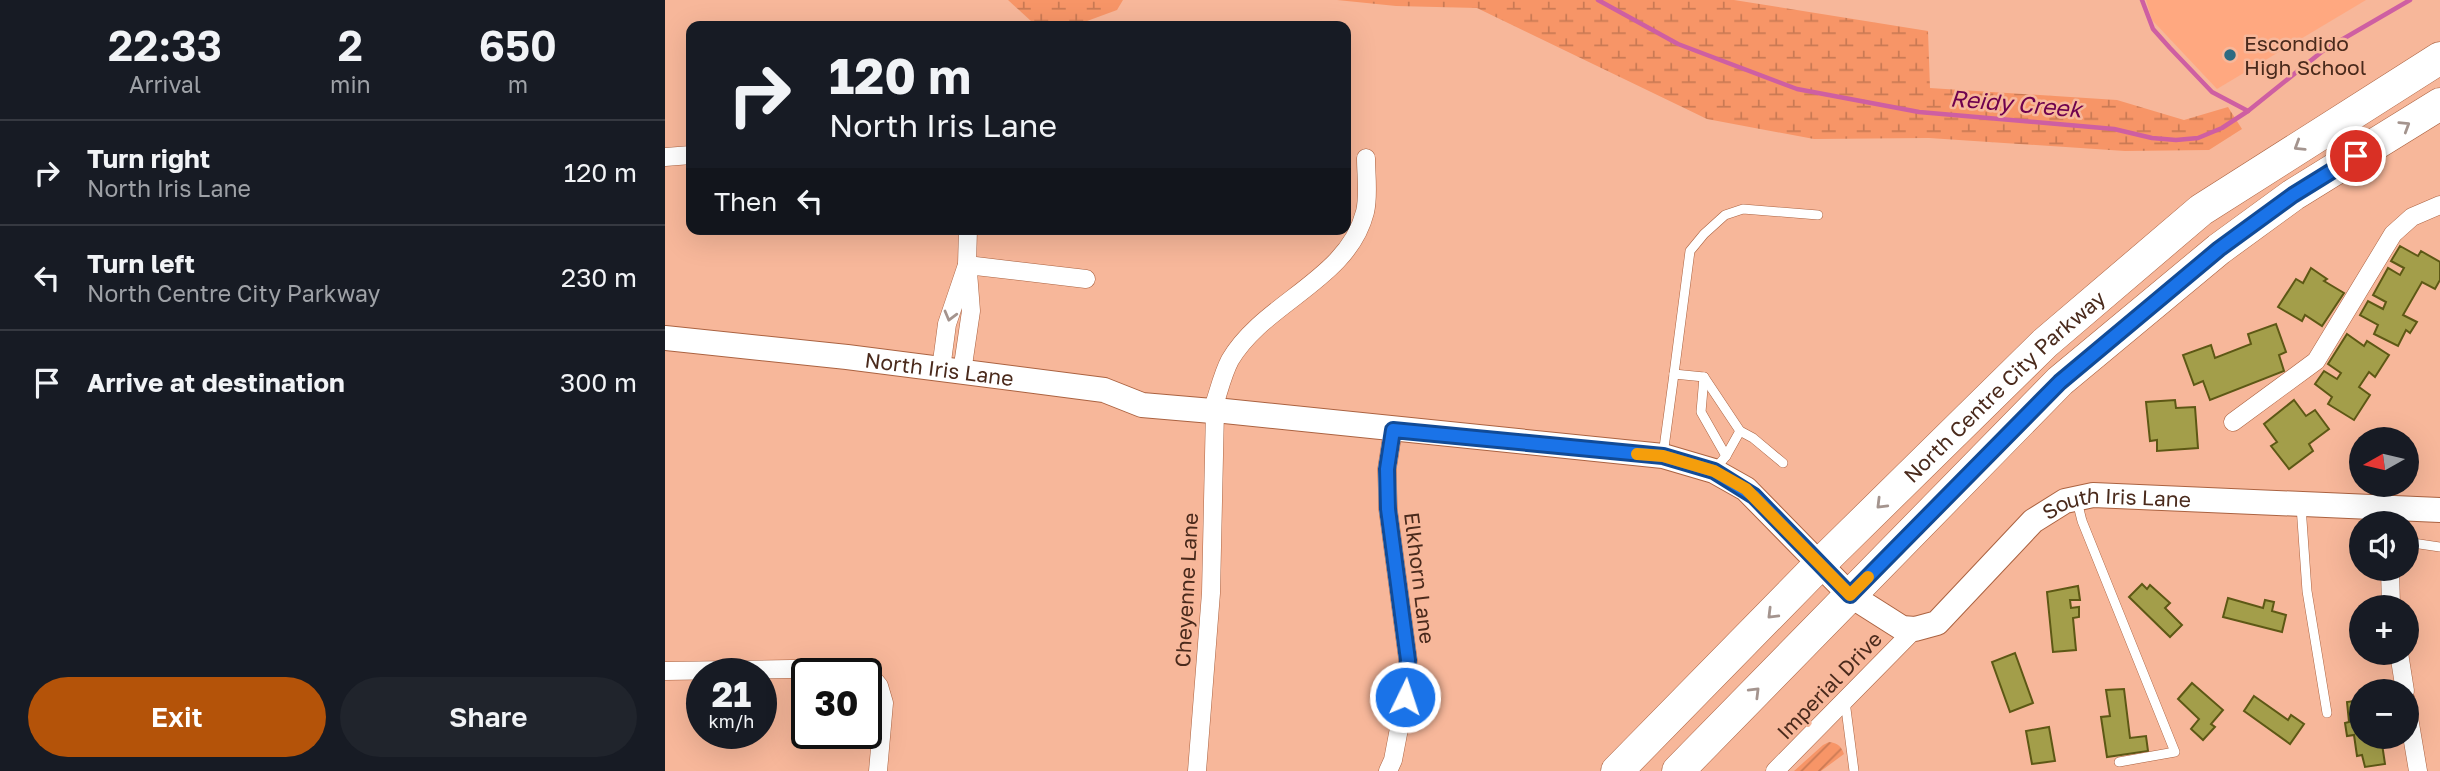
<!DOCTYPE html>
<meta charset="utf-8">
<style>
:root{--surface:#171b24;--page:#20242c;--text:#f1f3f6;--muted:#9ea1a6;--line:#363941;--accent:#b45309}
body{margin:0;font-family:"Golos Text",sans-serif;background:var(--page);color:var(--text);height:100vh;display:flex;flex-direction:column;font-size:26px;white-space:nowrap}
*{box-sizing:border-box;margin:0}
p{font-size:23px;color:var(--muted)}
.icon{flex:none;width:38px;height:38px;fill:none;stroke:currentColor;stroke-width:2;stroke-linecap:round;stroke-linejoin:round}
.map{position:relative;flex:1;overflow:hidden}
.drawer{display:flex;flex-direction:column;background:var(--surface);width:665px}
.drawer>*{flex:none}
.guide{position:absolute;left:21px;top:21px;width:665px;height:214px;border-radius:14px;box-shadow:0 7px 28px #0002;background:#171b24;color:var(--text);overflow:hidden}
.needle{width:46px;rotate:262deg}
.tools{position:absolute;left:1684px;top:427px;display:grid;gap:14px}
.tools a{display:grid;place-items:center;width:70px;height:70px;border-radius:50%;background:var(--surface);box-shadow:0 7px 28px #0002;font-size:35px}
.speed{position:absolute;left:21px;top:658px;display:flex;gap:14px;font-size:35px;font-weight:700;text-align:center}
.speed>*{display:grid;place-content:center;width:91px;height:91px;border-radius:50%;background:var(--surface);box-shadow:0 7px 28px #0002;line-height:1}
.speed small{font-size:18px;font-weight:400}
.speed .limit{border:4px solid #111;border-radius:10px;background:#fff;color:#111}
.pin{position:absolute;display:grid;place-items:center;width:60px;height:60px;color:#fff;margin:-30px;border:4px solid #fff;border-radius:50%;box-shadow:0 2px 7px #0007}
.me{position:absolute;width:77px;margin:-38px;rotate:4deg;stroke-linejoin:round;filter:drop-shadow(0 0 5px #0008)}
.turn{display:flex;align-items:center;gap:24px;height:147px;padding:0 28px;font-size:32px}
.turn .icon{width:91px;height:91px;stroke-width:2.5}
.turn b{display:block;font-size:49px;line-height:60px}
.then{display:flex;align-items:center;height:66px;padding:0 28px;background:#0003;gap:14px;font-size:26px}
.eta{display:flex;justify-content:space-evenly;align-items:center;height:119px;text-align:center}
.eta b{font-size:42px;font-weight:600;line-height:49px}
.primary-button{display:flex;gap:14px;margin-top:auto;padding:14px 28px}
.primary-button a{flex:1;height:80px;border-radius:42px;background:var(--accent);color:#fff;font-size:28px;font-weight:600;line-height:80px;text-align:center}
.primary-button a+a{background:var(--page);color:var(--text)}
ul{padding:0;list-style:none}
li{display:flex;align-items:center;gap:21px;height:105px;padding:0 28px;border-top:2px solid var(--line)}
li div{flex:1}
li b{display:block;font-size:26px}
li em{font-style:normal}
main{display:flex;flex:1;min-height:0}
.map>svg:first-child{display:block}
.built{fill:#ffa880}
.wetland{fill:url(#wetland-marsh)}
.garden{fill:url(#garden-furrows)}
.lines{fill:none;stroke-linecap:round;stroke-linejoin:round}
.stream{stroke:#ce5fa2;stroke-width:4.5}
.building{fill:#a39e4a;stroke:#5d5815;stroke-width:2}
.lane-casing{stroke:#ab6240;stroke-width:10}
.street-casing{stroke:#ab6240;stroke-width:19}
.secondary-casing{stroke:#ab6240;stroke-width:26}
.highway-casing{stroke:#ab6240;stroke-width:33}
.lane{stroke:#fff;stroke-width:9}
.street{stroke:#fff;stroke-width:18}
.secondary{stroke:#fff;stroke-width:24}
.highway{stroke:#fff;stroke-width:32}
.oneway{stroke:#a4948e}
.route-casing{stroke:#114b97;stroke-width:18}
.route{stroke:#1a73e8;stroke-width:12}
.slow{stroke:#f59e0b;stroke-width:12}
.poi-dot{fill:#2e6b82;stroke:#f7b79a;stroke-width:2.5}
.labels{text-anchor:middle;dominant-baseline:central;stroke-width:5;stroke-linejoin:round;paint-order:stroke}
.poi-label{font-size:21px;fill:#4a2a1c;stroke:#f7b79a;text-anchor:start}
.street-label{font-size:21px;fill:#4a2a1c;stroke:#f7b79a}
.water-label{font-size:23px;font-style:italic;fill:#6e014e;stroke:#f7b79a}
</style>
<main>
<section class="drawer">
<div class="eta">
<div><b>22:33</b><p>Arrival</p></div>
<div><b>2</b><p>min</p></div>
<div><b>650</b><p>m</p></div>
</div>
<ul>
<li><svg class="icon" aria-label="right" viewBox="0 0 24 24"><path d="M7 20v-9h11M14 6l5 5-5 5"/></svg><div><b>Turn right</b><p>North Iris Lane</p></div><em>120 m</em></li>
<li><svg class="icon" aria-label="left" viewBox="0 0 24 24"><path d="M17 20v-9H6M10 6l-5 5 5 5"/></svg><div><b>Turn left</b><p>North Centre City Parkway</p></div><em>230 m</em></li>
<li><svg class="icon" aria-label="arrive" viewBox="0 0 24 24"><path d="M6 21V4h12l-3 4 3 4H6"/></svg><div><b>Arrive at destination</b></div><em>300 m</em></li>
</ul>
<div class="primary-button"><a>Exit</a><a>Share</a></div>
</section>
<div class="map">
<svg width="1775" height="771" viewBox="0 0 1775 771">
<defs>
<pattern id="wetland-marsh" width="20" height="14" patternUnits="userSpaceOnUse" patternTransform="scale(1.75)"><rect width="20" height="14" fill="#f79567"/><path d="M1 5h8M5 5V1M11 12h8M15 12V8" fill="none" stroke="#ca7a54"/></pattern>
<pattern id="garden-furrows" width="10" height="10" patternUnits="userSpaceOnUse" patternTransform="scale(1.75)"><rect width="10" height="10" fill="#f79567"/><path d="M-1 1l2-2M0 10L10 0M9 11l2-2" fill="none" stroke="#ca7a54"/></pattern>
</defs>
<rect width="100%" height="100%" fill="#f7b79a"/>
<path class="built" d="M1481,0h220l-149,89 -65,-69z"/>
<g class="wetland">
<path d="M343,0h115l-6,10 -38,14 -47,-2z"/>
<path d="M672,0h397l194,31 2,57 187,12 67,20 44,-13 14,22 -33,21 -84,1 -196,-13 -115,1 -107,-20 -230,-111 -81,-2z"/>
</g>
<path class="garden" d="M1164,742c9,1 12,4 15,12l-23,17h-27l29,-26z"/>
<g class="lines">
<g class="stream">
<path d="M933,0l80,44 119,45 122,23 195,17 38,9 24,2 22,-2 24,-10 26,-17 76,-61 86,-50"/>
<path d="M1477,0l11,29 17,19 42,44 36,19"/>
</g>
</g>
<g class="building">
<path d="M1735,246l18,10 3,-5 19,11v18l-5,9 -13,-7 -19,33 14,7 -7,11 -4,-3 -8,16 -24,-12 4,-9 -18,-10 8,-14 15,8 3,-7 -13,-7 15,-27 12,7 4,-7 -13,-7z"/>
<path d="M1646,268l16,11 -3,2 20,12 -22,33 -17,-11 -3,6 -24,-14 18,-28 7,4z"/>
<path d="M1611,324l10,28 -7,3 5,16 -74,29 -7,-19 -9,4 -11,-30 28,-10 4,13 36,-14 -3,-10z"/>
<path d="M1682,334l17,12 3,-5 22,14 -14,22 -6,-5 -10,15 11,8 -16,25 -26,-16 4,-7 -17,-13 9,-13 13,8 4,-6 -13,-9z"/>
<path d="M1510,400l1,8 19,-1 3,41 -41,3v-11l-7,1 -4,-39z"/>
<path d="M1629,400l12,16 9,-6 14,19 -20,15 4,7 -24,18 -18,-23 6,-4 -13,-18z"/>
<path d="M1477,584l5,5 3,-4 20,18 -5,5 17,17 -12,12 -41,-40z"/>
<path d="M1413,586l2,14h-10l1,8 8,-1v10l-6,1 3,32 -23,2 -6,-60z"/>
<path d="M1563,598l35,10 2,-8 9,2 -2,9 14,4 -4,17 -59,-15z"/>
<path d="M1350,653l18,50 -23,9 -18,-50z"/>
<path d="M1527,683l31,27 -12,14 4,3 -12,13 -12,-11 8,-10 -21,-20z"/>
<path d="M1459,689l6,49 16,-2 2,15 -41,6 -6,-40 9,-1 -4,-26z"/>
<path d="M1589,696l34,24 3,-5 13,9 -14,20 -46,-33z"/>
<path d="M1696,700v37h20l4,27 -20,3 -3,-12 -5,1 -3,-21 -7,1 -2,-13 4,-1 -2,-20z"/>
<path d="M1384,727l6,34 -23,3 -6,-33z"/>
</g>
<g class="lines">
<defs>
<g id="lane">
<path d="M1009,374l16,-123 14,-17 21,-19 18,-6 75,6"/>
<path d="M1039,377l-3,35 25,44"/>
<path d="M998,455l11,-81 30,3 36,54"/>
<path d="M1050,469l11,-13 14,-25 13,7 30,25"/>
<path d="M1412,501l5,20 93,231 -56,10"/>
<path d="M1636,506l6,85 20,122"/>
<path d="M1741,542l34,5"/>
<path d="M1180,701l9,70"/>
</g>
<g id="street">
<path d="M0,157l26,-2"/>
<path d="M302,265l119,14"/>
<path d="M276,369l6,-45 20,-59 1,-36"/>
<path d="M297,372l9,-61 -3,-39"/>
<path d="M1568,422l83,-61 77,-127 19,-17 28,-12"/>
<path d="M1725,569l1,38"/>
<path d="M1734,653l6,38"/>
<path d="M0,671l185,-3 16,2 13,16 5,17 -6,68"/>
<path d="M1741,700l12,71"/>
<path d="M532,771l14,-178 4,-183 -3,1c6,-16 10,-36 18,-51 34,-58 118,-80 135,-148 4,-16 1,-37 1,-54"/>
<path d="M723,771l5,-11 12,-63 3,-37 -20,-151 -1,-40 6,-39"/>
<path d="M1110,771l140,-142"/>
</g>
<g id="secondary">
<path id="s1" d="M0,338l182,19 257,33 38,15 70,6"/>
<path id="s2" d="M550,410l448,46 51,15 32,18 104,106 52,33 13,1 22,-6 96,-102 32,-20 28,-6 347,15"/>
</g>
<g id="highway">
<path id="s3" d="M952,771l202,-206 226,-222 156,-133 239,-152"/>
<path d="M1013,771l382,-390 159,-132 74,-54 147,-91"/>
</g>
</defs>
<use href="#lane" class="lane-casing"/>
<use href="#street" class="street-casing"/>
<use href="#secondary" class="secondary-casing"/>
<use href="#highway" class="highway-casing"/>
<use href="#lane" class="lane"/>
<use href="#street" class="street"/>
<use href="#secondary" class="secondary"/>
<use href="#highway" class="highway"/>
</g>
<defs><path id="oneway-chevron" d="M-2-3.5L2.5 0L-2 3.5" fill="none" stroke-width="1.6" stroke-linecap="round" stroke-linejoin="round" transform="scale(1.75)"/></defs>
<g class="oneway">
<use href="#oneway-chevron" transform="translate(1740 126) rotate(-32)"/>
<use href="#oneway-chevron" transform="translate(1634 146) rotate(148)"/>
<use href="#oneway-chevron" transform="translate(285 316) rotate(105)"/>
<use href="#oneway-chevron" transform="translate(1216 504) rotate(135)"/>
<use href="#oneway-chevron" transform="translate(1107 614) rotate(135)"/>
<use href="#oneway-chevron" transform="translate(1090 692) rotate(-45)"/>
</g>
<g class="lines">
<defs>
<path id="route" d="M740,697l3,-37 -20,-151 -1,-40 6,-39 270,26 51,15 40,25 96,99 210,-213 159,-133 74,-54 63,-39"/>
</defs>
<use href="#route" class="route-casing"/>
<use href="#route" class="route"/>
<path class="slow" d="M972,454l26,2 51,15 32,18 104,106 18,-18"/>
</g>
<circle class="poi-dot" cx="1565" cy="55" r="7"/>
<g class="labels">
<g class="poi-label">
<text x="1579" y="43">Escondido<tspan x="1579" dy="24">High School</tspan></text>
</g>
<g class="street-label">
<text stroke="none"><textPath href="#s1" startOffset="276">North Iris Lane</textPath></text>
<text stroke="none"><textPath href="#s3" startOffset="546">North Centre City Parkway</textPath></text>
<text stroke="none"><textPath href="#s2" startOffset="1015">South Iris Lane</textPath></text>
<text transform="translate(755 578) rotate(83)">Elkhorn Lane</text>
<text transform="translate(521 590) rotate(-87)">Cheyenne Lane</text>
<text transform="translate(1164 685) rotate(-46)">Imperial Drive</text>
</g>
<g class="water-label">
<text transform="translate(1351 103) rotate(5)">Reidy Creek</text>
</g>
</g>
</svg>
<div class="tools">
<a><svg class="needle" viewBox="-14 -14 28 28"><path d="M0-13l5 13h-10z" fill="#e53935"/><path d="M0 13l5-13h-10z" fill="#9ea1a6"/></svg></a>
<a><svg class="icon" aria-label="sound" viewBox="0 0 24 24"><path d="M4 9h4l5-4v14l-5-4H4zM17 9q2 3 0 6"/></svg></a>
<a>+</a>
<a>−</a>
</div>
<div class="speed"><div>21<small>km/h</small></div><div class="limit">30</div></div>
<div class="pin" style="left:1691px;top:156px;background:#d93025"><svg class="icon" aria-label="arrive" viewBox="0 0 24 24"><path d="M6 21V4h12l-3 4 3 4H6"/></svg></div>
<svg class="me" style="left:740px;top:697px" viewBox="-20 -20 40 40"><circle r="17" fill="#1a73e8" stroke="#fff" stroke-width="3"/><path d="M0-11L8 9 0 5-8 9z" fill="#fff"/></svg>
<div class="guide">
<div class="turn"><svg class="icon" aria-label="right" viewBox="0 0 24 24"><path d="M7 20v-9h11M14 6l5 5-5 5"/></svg><div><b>120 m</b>North Iris Lane</div></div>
<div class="then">Then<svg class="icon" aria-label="left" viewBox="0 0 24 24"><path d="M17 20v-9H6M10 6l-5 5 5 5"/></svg></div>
</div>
</div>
</main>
